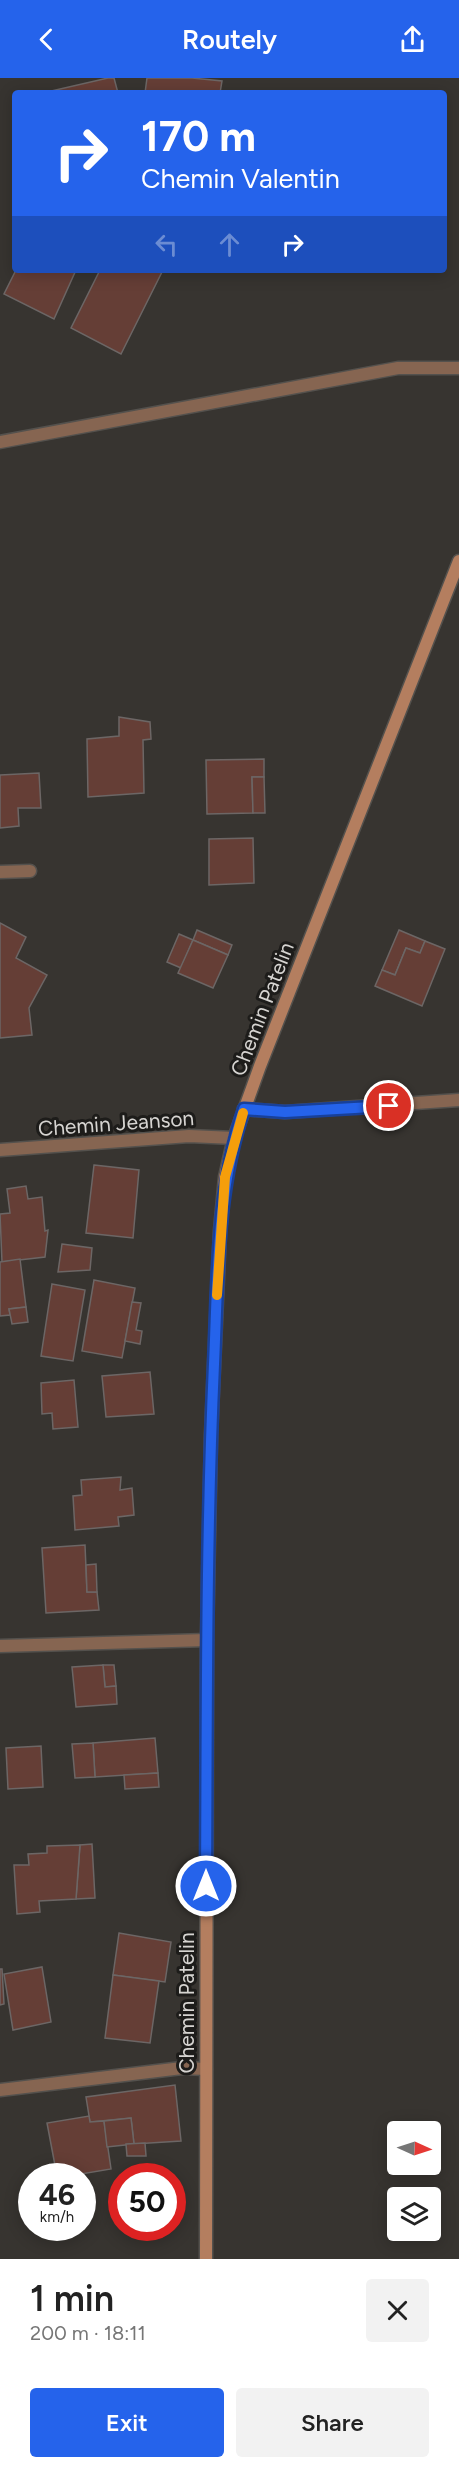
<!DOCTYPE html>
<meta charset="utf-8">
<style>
:root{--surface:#fff;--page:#f2f2f2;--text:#222;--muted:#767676;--accent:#2563eb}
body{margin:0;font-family:Figtree,sans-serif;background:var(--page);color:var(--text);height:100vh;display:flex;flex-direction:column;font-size:22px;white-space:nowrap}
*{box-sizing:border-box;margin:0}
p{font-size:20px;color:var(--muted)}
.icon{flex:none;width:33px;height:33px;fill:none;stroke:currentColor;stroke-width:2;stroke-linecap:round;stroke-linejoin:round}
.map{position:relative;height:2181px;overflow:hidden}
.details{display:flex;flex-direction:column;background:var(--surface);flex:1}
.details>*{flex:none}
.hud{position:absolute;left:12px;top:12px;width:435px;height:183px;border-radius:6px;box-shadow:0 3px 15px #0003;background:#2563eb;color:#fff;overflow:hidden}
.needle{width:39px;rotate:93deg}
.tools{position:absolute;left:387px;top:2043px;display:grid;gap:12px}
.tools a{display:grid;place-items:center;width:54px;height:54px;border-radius:6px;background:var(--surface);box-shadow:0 3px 15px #0003;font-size:30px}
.speed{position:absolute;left:18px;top:2085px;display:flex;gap:12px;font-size:30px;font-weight:700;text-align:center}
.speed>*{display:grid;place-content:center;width:78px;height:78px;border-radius:50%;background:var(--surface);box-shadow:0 3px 15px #0003;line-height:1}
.speed small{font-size:15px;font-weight:400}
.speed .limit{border:9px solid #d22;background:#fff;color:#111}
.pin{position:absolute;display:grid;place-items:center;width:51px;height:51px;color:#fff;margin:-26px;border:3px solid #fff;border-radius:50%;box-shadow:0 2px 6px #0007}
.me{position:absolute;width:66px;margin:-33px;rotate:0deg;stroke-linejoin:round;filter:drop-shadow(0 0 4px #0008)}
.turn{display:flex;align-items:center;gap:21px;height:126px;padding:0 30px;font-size:27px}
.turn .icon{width:78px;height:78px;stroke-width:2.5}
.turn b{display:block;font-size:42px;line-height:51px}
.lanes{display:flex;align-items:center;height:57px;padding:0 30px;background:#0003;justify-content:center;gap:30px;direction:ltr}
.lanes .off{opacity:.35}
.round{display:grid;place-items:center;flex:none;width:63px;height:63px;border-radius:6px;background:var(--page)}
.summary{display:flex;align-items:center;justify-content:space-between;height:102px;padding:0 30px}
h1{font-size:36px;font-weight:600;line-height:45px}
.cta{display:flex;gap:12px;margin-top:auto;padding:12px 30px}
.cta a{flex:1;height:69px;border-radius:6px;background:var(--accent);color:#fff;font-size:24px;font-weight:600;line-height:69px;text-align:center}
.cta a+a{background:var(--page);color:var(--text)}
header{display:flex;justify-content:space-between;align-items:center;height:78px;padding:0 30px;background:var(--accent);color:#fff;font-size:27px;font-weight:600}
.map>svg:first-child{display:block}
.building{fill:#653e36;stroke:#6c6665;stroke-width:1.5}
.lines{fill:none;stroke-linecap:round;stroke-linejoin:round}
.minor-casing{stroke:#54514d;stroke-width:15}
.secondary-casing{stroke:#54514d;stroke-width:15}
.minor{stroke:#866551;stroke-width:12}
.secondary{stroke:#b47e5f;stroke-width:12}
.route-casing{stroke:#184099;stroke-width:15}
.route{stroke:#2563eb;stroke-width:10}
.slow{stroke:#f59e0b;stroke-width:10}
.labels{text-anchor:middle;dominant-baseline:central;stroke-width:6;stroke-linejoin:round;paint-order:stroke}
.street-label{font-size:21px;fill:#d6d4d1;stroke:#1d1c1a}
</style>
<header><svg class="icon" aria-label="back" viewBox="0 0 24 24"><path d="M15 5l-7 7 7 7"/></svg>Routely<svg class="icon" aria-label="share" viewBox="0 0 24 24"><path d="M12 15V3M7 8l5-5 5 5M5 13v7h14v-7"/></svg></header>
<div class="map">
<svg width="459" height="2181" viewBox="0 0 459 2181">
<rect width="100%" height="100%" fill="#373430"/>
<g class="building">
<path d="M108,0h6l4,15 -71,-1z"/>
<path d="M147,0h45l30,3 -2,12h-75z"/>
<path d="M16,192h60l-22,49 -50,-25z"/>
<path d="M100,192h63l-42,84 -50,-26z"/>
<path d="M119,639l31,5 1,17 -8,1 1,53 -56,4 -1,-58 32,-3z"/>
<path d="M264,681v18h-12l1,36 -46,1 -1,-54z"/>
<path d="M39,695l2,35h-23l1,18 -19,2v-53z"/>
<path d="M252,699h12l1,36h-12z"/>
<path d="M253,760l1,45 -45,2v-46z"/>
<path d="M0,845l26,14 -10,21 31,17 -18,33 3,27 -32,3z"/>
<path d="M197,852l35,15 -4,10 -35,-15z"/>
<path d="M399,852l26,11 -5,12 -14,-5 -11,27 -13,-5z"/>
<path d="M179,856l14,6 -12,28 -14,-6z"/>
<path d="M193,862l35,15 -15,33 -35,-15z"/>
<path d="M425,863l20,8 -23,57 -47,-20 7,-16 13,5 11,-27 14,5z"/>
<path d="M94,1087l45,5 -6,68 -47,-5z"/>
<path d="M26,1108l2,13 14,-2 3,34 3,-1 -3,27 -43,5 -2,-48 10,-1 -3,-24z"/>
<path d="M62,1166l30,4 -2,22 -32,2z"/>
<path d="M20,1181l6,48 -17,2 1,6 -10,1v-54z"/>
<path d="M94,1202l41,8 -13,70 -40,-7z"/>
<path d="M52,1206l33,6 -12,71 -32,-5z"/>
<path d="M132,1224l9,1 -5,27 6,1 -2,13 -15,-3z"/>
<path d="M26,1229l2,15 -16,2 -3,-15z"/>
<path d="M150,1294l4,42 -48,3 -4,-41z"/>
<path d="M74,1302l4,47 -25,2 -1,-16 -10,1 -1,-31z"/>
<path d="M121,1399l-1,13 12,-2 2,27 -16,2 1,9 -44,4 -2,-34 9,-1 -1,-15z"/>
<path d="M85,1467l2,47h10l2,18 -53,3 -4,-65z"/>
<path d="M96,1486l1,28h-10l-1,-27z"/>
<path d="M103,1587h11l2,21 -11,1z"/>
<path d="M103,1587l2,22 11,-1 1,18 -41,3 -4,-40z"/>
<path d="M155,1660l3,35 -63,4 -2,-34z"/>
<path d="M93,1665l2,34 -20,1 -3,-34z"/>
<path d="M41,1668l2,41 -35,2 -2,-41z"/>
<path d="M158,1695l1,14 -34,2 -1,-14z"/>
<path d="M92,1766l3,54 -19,1 4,-54z"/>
<path d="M80,1767l-4,54 -37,2 1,11 -23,2 -3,-49h15l-1,-11 19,-1v-7z"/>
<path d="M119,1855l52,9 -6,40 -52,-7z"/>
<path d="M42,1889l9,55 -38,8 -9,-56z"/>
<path d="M0,1891h2l2,35 -4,1z"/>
<path d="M113,1897l46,6 -9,62 -45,-5z"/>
<path d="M175,2007l6,56 -47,3 -3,-26 -41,4 -4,-25z"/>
<path d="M89,2038l1,6 14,-1 7,48 -42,7h-12l-10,-53z"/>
<path d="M131,2040l3,26 -27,3 -3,-26z"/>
<path d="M145,2065l1,13h-19l-1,-12z"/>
</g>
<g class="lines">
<defs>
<g id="minor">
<path d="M0,364l398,-74h61"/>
<path d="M0,794l30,-1"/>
<path d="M244,1031l41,3 174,-12"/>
<path d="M0,1072l189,-14 45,2"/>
<path d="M0,1568l207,-6"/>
<path d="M0,2012l182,-22 24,1"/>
</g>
<path id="secondary" d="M206,2181l1,-619 4,-205 9,-204 5,-54 9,-39 26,-72 199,-505"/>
</defs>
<use href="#minor" class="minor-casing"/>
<use href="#secondary" class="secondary-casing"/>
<use href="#minor" class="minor"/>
<use href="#secondary" class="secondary"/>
</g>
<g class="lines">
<defs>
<path id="route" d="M206,1808c1,-174 0,-348 8,-522 4,-86 2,-172 30,-255l41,3 104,-6"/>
</defs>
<use href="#route" class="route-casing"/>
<use href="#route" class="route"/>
<path class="slow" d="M217,1217l8,-118 18,-64"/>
</g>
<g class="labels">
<g class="street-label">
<text transform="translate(262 931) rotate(-69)">Chemin Patelin</text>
<text transform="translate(116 1045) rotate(-4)">Chemin Jeanson</text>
<text transform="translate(186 1925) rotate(-90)">Chemin Patelin</text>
</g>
</g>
</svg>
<div class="tools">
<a><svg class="needle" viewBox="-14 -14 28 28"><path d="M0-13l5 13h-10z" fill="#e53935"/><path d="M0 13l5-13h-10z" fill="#767676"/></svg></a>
<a><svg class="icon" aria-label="layers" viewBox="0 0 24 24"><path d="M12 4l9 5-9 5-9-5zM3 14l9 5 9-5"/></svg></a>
</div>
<div class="speed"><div>46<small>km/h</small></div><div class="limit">50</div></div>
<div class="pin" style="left:389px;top:1028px;background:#d93025"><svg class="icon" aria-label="arrive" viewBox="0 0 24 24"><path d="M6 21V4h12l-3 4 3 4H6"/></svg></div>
<svg class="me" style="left:206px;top:1808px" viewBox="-20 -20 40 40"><circle r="17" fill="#2563eb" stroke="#fff" stroke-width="3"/><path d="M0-11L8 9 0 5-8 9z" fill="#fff"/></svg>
<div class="hud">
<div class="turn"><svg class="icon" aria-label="right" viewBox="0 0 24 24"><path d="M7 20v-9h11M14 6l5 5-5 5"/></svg><div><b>170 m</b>Chemin Valentin</div></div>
<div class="lanes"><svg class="icon off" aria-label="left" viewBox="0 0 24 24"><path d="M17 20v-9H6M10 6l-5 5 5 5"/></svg><svg class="icon off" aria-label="ahead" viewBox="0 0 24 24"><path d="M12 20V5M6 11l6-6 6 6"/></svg><svg class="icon" aria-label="right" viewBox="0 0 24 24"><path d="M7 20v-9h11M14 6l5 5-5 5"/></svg></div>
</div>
</div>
<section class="details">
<div class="summary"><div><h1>1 min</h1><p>200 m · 18:11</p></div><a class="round"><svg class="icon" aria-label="close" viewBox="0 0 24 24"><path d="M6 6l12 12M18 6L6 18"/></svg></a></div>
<div class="cta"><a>Exit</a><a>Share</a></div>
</section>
